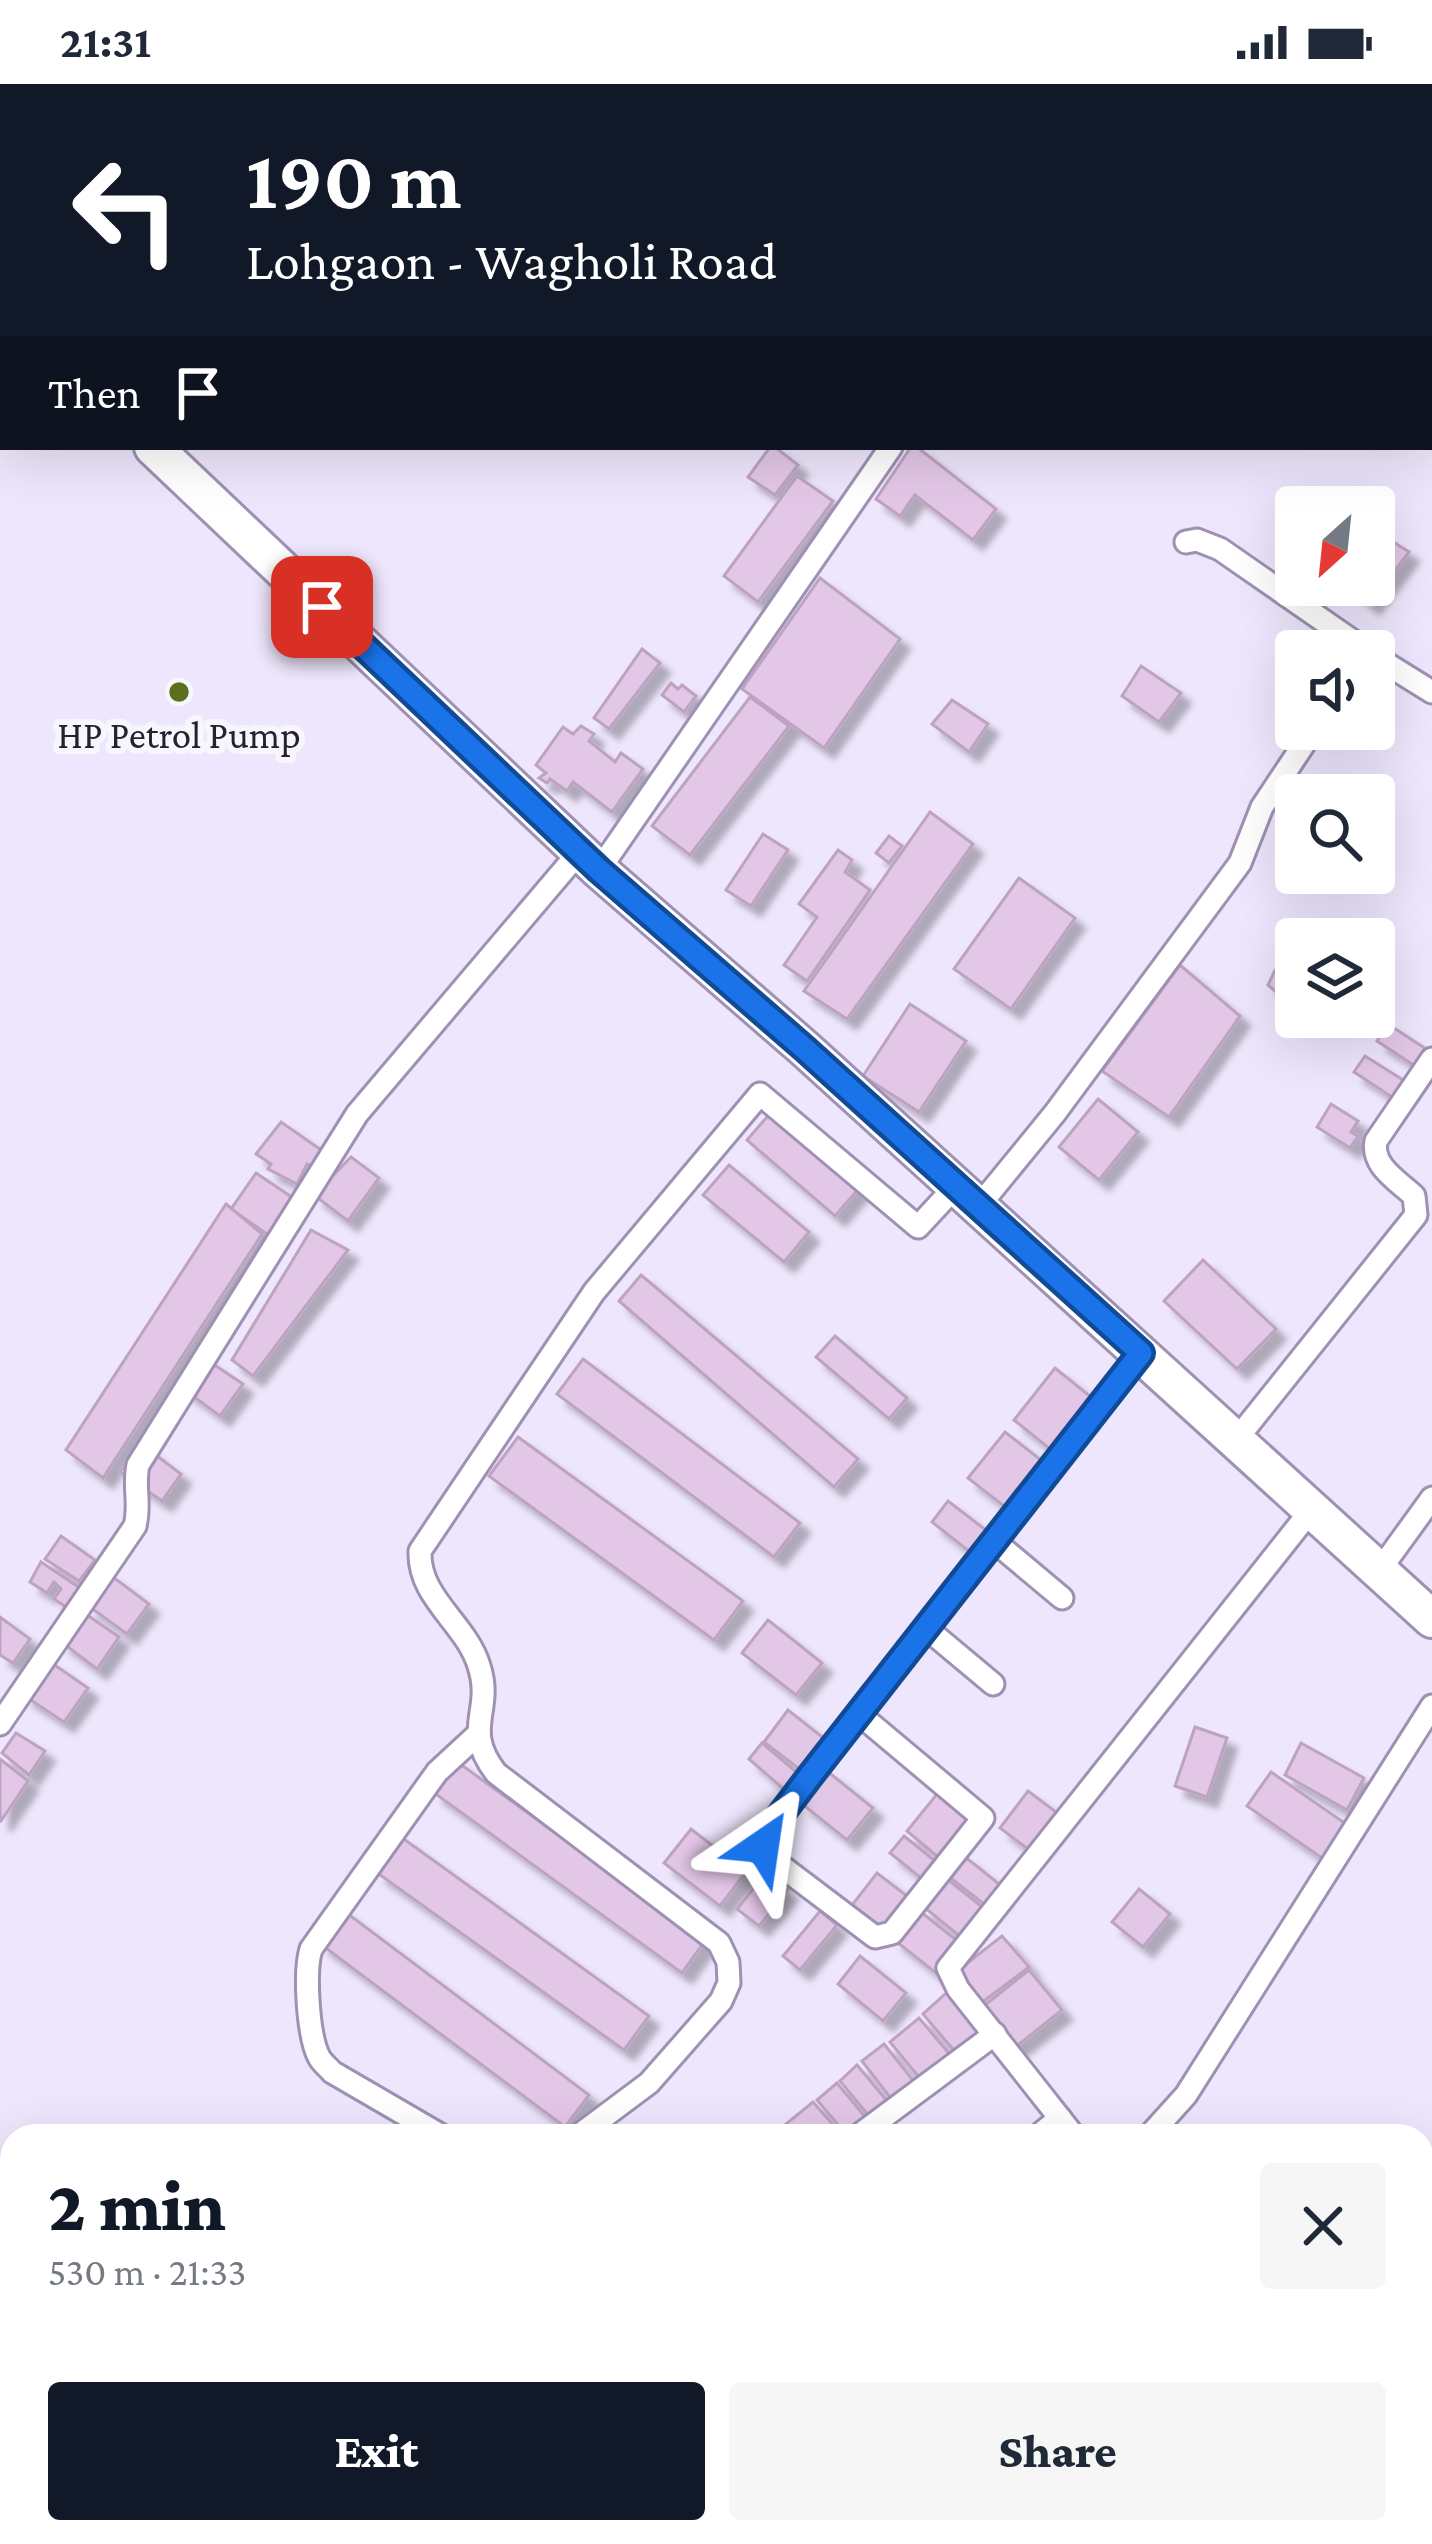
<!DOCTYPE html>
<meta charset="utf-8">
<style>
:root{--surface:#fff;--page:#f6f6f7;--text:#1f2937;--muted:#747a83;--accent:#111827}
body{margin:0;font-family:"Crimson Pro",serif;background:var(--page);color:var(--text);height:100vh;display:flex;flex-direction:column;font-size:45px;white-space:nowrap}
*{box-sizing:border-box;margin:0}
p{font-size:39px;color:var(--muted)}
.icon{flex:none;width:66px;height:66px;fill:none;stroke:currentColor;stroke-width:2;stroke-linecap:round;stroke-linejoin:round}
.map{position:relative;flex:1;overflow:hidden}
.panel{position:absolute;left:0px;top:2040px;width:1434px;height:420px;display:flex;flex-direction:column;background:var(--surface);border-radius:36px 36px 0 0;box-shadow:0 12px 48px #0002}
.panel>*{flex:none}
.top-card{position:absolute;left:0px;top:0px;width:1434px;height:366px;box-shadow:0 12px 48px #0002;background:#111827;color:#fff;overflow:hidden}
.needle{width:78px;rotate:207deg}
.fabs{position:absolute;left:1275px;top:402px;display:grid;gap:24px}
.fabs a{display:grid;place-items:center;width:120px;height:120px;border-radius:12px;background:var(--surface);box-shadow:0 12px 48px #0002;font-size:60px}
.pin{position:absolute;display:grid;place-items:center;width:102px;height:102px;color:#fff;margin:-51px;border-radius:24px;box-shadow:0 6px 18px #0006}
.me{position:absolute;width:132px;margin:-66px;rotate:32deg;stroke-linejoin:round;filter:drop-shadow(0 0 9px #0008)}
.turn{display:flex;align-items:center;gap:42px;height:252px;padding:0 48px;font-size:54px}
.turn .icon{width:156px;height:156px;stroke-width:2.5}
.turn b{display:block;font-size:84px;line-height:102px}
.then{display:flex;align-items:center;height:114px;padding:0 48px;background:#0003;gap:24px;font-size:45px}
.round{display:grid;place-items:center;flex:none;width:126px;height:126px;border-radius:12px;background:var(--page)}
.head{display:flex;align-items:center;justify-content:space-between;height:204px;padding:0 48px}
h1{font-size:72px;font-weight:800;line-height:90px;color:var(--accent)}
.action{display:flex;gap:24px;margin-top:auto;padding:24px 48px}
.action a{flex:1;height:138px;border-radius:12px;background:var(--accent);color:#fff;font-size:48px;font-weight:800;line-height:138px;text-align:center}
.action a+a{background:var(--page);color:var(--text)}
.status{display:flex;justify-content:space-between;align-items:center;height:84px;padding:0 60px;background:var(--surface);direction:ltr}
.status svg{height:33px;fill:currentColor}
.map>svg:first-child{display:block}
.building{fill:#e3c7e7;stroke:#bda3c1;stroke-width:3;filter:url(#shadow)}
.lines{fill:none;stroke-linecap:round;stroke-linejoin:round}
.street-casing{stroke:#9e91b3;stroke-width:27}
.primary-casing{stroke:#9e91b3;stroke-width:42}
.street{stroke:#fff;stroke-width:21}
.primary{stroke:#fff;stroke-width:36}
.route-casing{stroke:#114b97;stroke-width:30}
.route{stroke:#1a73e8;stroke-width:21}
.poi-dot{fill:#5c6f1e;stroke:#f8f6fd;stroke-width:4.5}
.labels{text-anchor:middle;dominant-baseline:central;stroke-width:12;stroke-linejoin:round;paint-order:stroke}
.poi-label{font-size:39px;fill:#26212e;stroke:#f8f6fd}
</style>
<div class="status"><b>21:31</b><svg viewBox="0 0 49 12"><path d="M0 12V9h3v3zM5 12V6h3v6zM10 12V3h3v9zM15 12V0h3v12zM26 1h20v11H26zM47 4h2v5h-2z"/></svg></div>
<div class="map">
<svg width="1432" height="2460" viewBox="0 0 1432 2460">
<defs>
<filter id="shadow"><feDropShadow dx="10" dy="10" stdDeviation="3" flood-color="#0004"/></filter>
</defs>
<rect width="100%" height="100%" fill="#eee6fc"/>
<g class="building">
<path d="M770,363h5l23,18 -23,30 -27,-18z"/>
<path d="M911,363h6l79,62 -23,31 -58,-45 -15,21 -24,-17z"/>
<path d="M797,392l36,25 -75,101 -34,-26z"/>
<path d="M1374,446l35,22 -39,52 -24,-19h28z"/>
<path d="M820,494l80,61 -76,109 -82,-59z"/>
<path d="M642,565l18,14 -51,66 -15,-11z"/>
<path d="M1141,582l40,27 -22,29 -37,-26z"/>
<path d="M671,599l7,6 4,-4 14,11 -12,16 -22,-17z"/>
<path d="M750,613l39,29 -99,129 -38,-29z"/>
<path d="M952,616l36,24 -19,28 -37,-28z"/>
<path d="M581,642l13,8 -5,7 26,21 6,-9 22,16 -31,43 -39,-30 -6,9 -17,-12 -3,4 -8,-5 7,-5 -10,-8 27,-38 10,7z"/>
<path d="M930,728l43,32 -126,175 -43,-28z"/>
<path d="M763,750l25,16 -37,56 -25,-16z"/>
<path d="M889,752l13,10 -13,17 -13,-10z"/>
<path d="M838,766l14,10 -7,12 25,18 -63,91 -23,-16 33,-48 -18,-13z"/>
<path d="M1019,794l56,40 -64,91 -57,-40z"/>
<path d="M1296,859v54l-6,7 -22,-19 7,-15 18,-7 -3,-11z"/>
<path d="M1180,881l60,51 -71,101 -67,-46z"/>
<path d="M910,920l56,37 -47,71 -56,-36z"/>
<path d="M1388,940l38,25 -11,17 -38,-25z"/>
<path d="M1365,972l38,24 -11,17 -38,-25z"/>
<path d="M1098,1015l40,33 -39,48 -40,-33z"/>
<path d="M1331,1020l27,17 -7,11 7,4 -8,12 -33,-21z"/>
<path d="M773,1026l88,76 -26,30 -88,-76z"/>
<path d="M281,1038l43,30 -10,15 -7,-3 -10,20 -29,-15 3,-5 -15,-10z"/>
<path d="M351,1073l28,21 -31,43 -34,-26z"/>
<path d="M729,1081l80,67 -25,30 -81,-67z"/>
<path d="M256,1089l40,27 -26,36 -39,-27z"/>
<path d="M226,1120l36,30 -159,244 -37,-28z"/>
<path d="M311,1146l37,20 -95,126 -21,-16z"/>
<path d="M1203,1176l73,69 -39,40 -73,-68z"/>
<path d="M641,1191l217,184 -24,28 -215,-186z"/>
<path d="M835,1252l72,62 -18,21 -73,-62z"/>
<path d="M204,1274l39,26 -23,32 -38,-28z"/>
<path d="M583,1275l217,164 -26,34 -217,-163z"/>
<path d="M1055,1284l36,29 -41,52 -36,-29z"/>
<path d="M1005,1348l41,32 -37,46 -41,-32z"/>
<path d="M518,1353l225,164 -29,39 -225,-164z"/>
<path d="M140,1359l41,31 -19,27 -42,-29z"/>
<path d="M948,1417l39,30 -17,21 -38,-30z"/>
<path d="M61,1452l34,24 -16,21 -34,-22z"/>
<path d="M41,1478l39,26 -14,19 -12,-8 7,-10 -7,-7 -7,11 -17,-11z"/>
<path d="M109,1490l40,30 -22,30 -40,-29z"/>
<path d="M83,1528l36,25 -22,32 -37,-28z"/>
<path d="M0,1533l30,22 -17,24 -13,-8z"/>
<path d="M768,1536l54,43 -26,32 -54,-42z"/>
<path d="M49,1577l39,27 -24,34 -41,-27z"/>
<path d="M788,1626l38,30 -24,31 -38,-29z"/>
<path d="M1195,1643l32,11 -20,59 -32,-11z"/>
<path d="M16,1649l29,18 -16,24 -27,-22z"/>
<path d="M762,1659l39,33 -14,16 -38,-33z"/>
<path d="M1301,1659l63,35 -17,32 -62,-35z"/>
<path d="M0,1675l28,22 -27,40 -1,-1z"/>
<path d="M456,1677l249,180 -23,32 -249,-181z"/>
<path d="M827,1687l46,37 -26,32 -46,-37z"/>
<path d="M1271,1688l75,52 -24,34 -75,-52z"/>
<path d="M1028,1707l32,24 -28,37 -32,-24z"/>
<path d="M937,1710l31,25 -30,38 -31,-26z"/>
<path d="M691,1745l55,43 -26,34 -56,-43z"/>
<path d="M904,1752l31,25 -14,17 -31,-25z"/>
<path d="M401,1753l248,179 -25,34 -248,-178z"/>
<path d="M964,1772l40,32 -15,20 -41,-32z"/>
<path d="M766,1789l22,17 -29,36 -22,-17z"/>
<path d="M877,1789l30,23 -29,36 -29,-23z"/>
<path d="M947,1795l39,31 -24,28 -38,-31z"/>
<path d="M1139,1805l31,25 -27,33 -31,-25z"/>
<path d="M917,1825l43,34 -24,30 -43,-34z"/>
<path d="M344,1827l245,184 -24,32 -246,-184z"/>
<path d="M820,1827l17,14 -37,45 -17,-14z"/>
<path d="M1002,1852l27,31 -52,39 -25,-31z"/>
<path d="M860,1872l46,37 -23,28 -45,-37z"/>
<path d="M1029,1886l33,40 -49,39 -33,-40z"/>
<path d="M952,1904l35,40 -30,26 -34,-40z"/>
<path d="M919,1934l33,39 -30,24 -32,-39z"/>
<path d="M884,1960l31,39 -22,18 -31,-40z"/>
<path d="M857,1981l30,36 -18,15 -29,-35z"/>
<path d="M837,1999l29,35 -20,16 -29,-34z"/>
<path d="M813,2018l30,34h-47l-10,-12z"/>
<path d="M1422,2090l10,10v44l-10,10z"/>
<path d="M508,2448h72l-4,7 7,5h-60z"/>
</g>
<g class="lines">
<defs>
<g id="street">
<path d="M1228,0l3,3"/>
<path d="M29,3l2,-3"/>
<path d="M1163,3l4,-3"/>
<path d="M1345,3l1,-3"/>
<path d="M0,61l3,-6"/>
<path d="M1186,458l11,-2 23,9 147,102"/>
<path d="M1374,572l58,36"/>
<path d="M599,786l292,-423"/>
<path d="M979,1122l76,-93 185,-250 22,-56 52,-78"/>
<path d="M1236,1356l180,-225 -2,-19c-16,-15 -43,-30 -38,-55l56,-82"/>
<path d="M994,1457l68,57"/>
<path d="M1379,1487l53,-73"/>
<path d="M926,1544l67,56"/>
<path d="M859,1630l124,104 -91,115 -17,4 -107,-81 -5,-18c124,-163 252,-324 378,-485"/>
<path d="M0,1640l135,-198c6,-23 -2,-38 3,-61l219,-351 223,-263"/>
<path d="M442,2052l-110,-64c-4,-5 -10,-9 -13,-15 -11,-21 -15,-85 -8,-108l126,-177 39,-36"/>
<path d="M578,2052l71,-53 72,-82 8,-18 -1,-21 -9,-19 -223,-170c-35,-46 -2,-61 -17,-107 -13,-43 -61,-68 -59,-115l174,-259 166,-198 158,133 38,-41"/>
<path d="M858,2052l137,-102"/>
<path d="M1038,2052l22,-18"/>
<path d="M1074,2052l-116,-147 -10,-21 364,-459"/>
<path d="M1149,2052l37,-41 246,-389"/>
<path d="M1422,2343l10,-12"/>
<path d="M0,2386l12,18"/>
<path d="M38,2448l7,12"/>
<path d="M401,2448l3,12"/>
<path d="M237,2460l9,-12"/>
<path d="M1331,2460l9,-12"/>
</g>
<g id="primary">
<path d="M0,223l3,3"/>
<path d="M153,363l446,423 206,179 627,570"/>
</g>
</defs>
<use href="#street" class="street-casing"/>
<use href="#primary" class="primary-casing"/>
<use href="#street" class="street"/>
<use href="#primary" class="primary"/>
</g>
<g class="lines">
<defs>
<path id="route" d="M322,523l277,263 206,179 336,304 -331,423 -47,62v8"/>
</defs>
<use href="#route" class="route-casing"/>
<use href="#route" class="route"/>
</g>
<circle class="poi-dot" cx="179" cy="608" r="12"/>
<g class="labels">
<g class="poi-label">
<text x="179" y="650">HP Petrol Pump</text>
</g>
</g>
</svg>
<div class="fabs">
<a><svg class="needle" viewBox="-14 -14 28 28"><path d="M0-13l5 13h-10z" fill="#e53935"/><path d="M0 13l5-13h-10z" fill="#747a83"/></svg></a>
<a><svg class="icon" aria-label="sound" viewBox="0 0 24 24"><path d="M4 9h4l5-4v14l-5-4H4zM17 9q2 3 0 6"/></svg></a>
<a><svg class="icon" aria-label="search" viewBox="0 0 24 24"><circle cx="10" cy="10" r="6"/><path d="M15 15l6 6"/></svg></a>
<a><svg class="icon" aria-label="layers" viewBox="0 0 24 24"><path d="M12 4l9 5-9 5-9-5zM3 14l9 5 9-5"/></svg></a>
</div>
<div class="pin" style="left:322px;top:523px;background:#d93025"><svg class="icon" aria-label="arrive" viewBox="0 0 24 24"><path d="M6 21V4h12l-3 4 3 4H6"/></svg></div>
<svg class="me" style="left:763px;top:1762px" viewBox="-20 -20 40 40"><path d="M0-17L14 15 0 8-14 15z" fill="#1a73e8" stroke="#fff" stroke-width="4"/></svg>
<div class="top-card">
<div class="turn"><svg class="icon" aria-label="left" viewBox="0 0 24 24"><path d="M17 20v-9H6M10 6l-5 5 5 5"/></svg><div><b>190 m</b>Lohgaon - Wagholi Road</div></div>
<div class="then">Then<svg class="icon" aria-label="arrive" viewBox="0 0 24 24"><path d="M6 21V4h12l-3 4 3 4H6"/></svg></div>
</div>
<section class="panel">
<div class="head"><div><h1>2 min</h1><p>530 m · 21:33</p></div><a class="round"><svg class="icon" aria-label="close" viewBox="0 0 24 24"><path d="M6 6l12 12M18 6L6 18"/></svg></a></div>
<div class="action"><a>Exit</a><a>Share</a></div>
</section>
</div>
